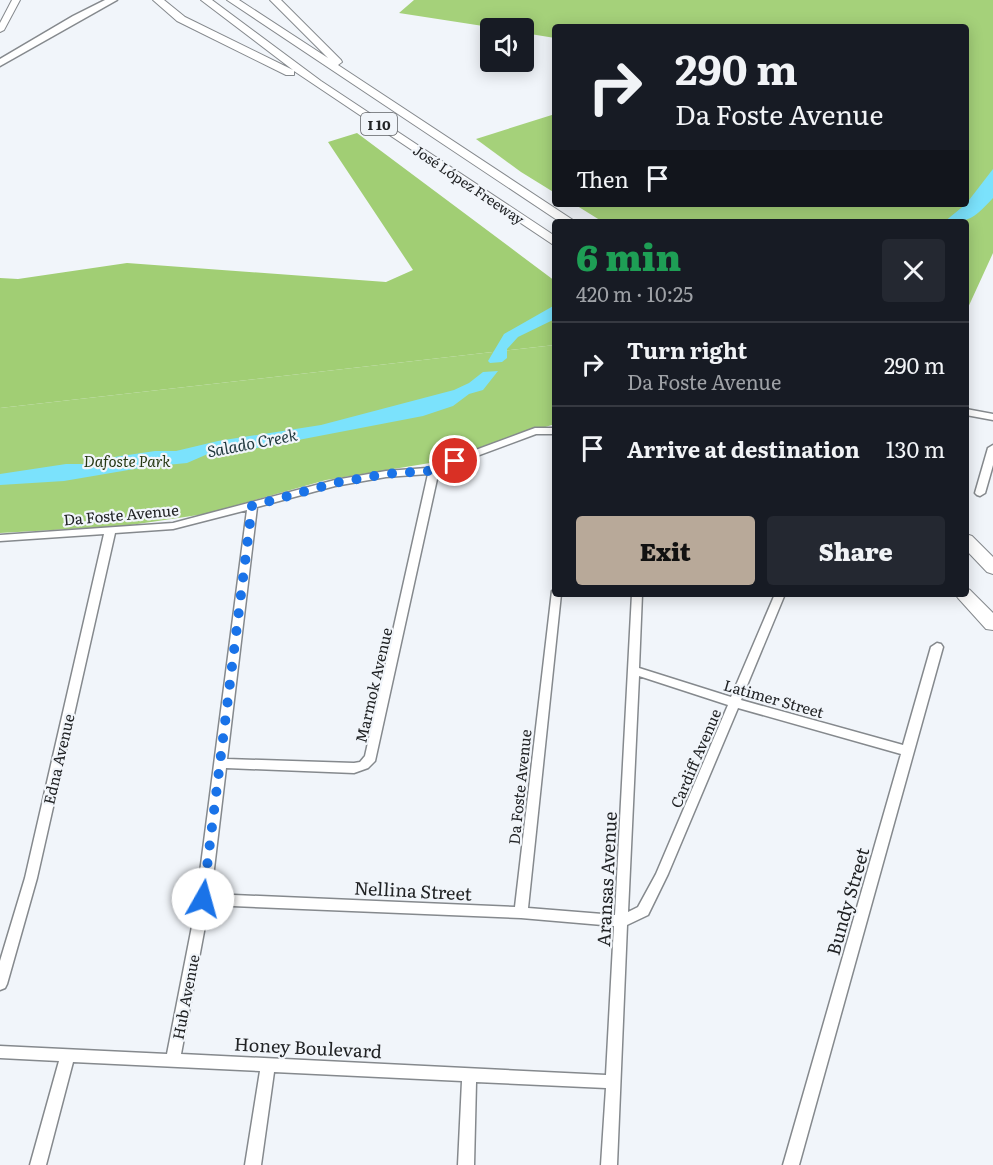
<!DOCTYPE html>
<meta charset="utf-8">
<style>
:root{--surface:#171b24;--page:#242831;--text:#f1f3f6;--muted:#9ea1a6;--line:#363941;--accent:#b8a999}
body{margin:0;font-family:Literata,serif;background:var(--page);color:var(--text);height:100vh;display:flex;flex-direction:column;font-size:22px;white-space:nowrap}
*{box-sizing:border-box;margin:0}
p{font-size:20px;color:var(--muted)}
.icon{flex:none;width:33px;height:33px;fill:none;stroke:currentColor;stroke-width:2;stroke-linecap:round;stroke-linejoin:round}
.map{position:relative;flex:1;overflow:hidden}
.side{position:absolute;left:552px;top:219px;width:417px;height:378px;display:flex;flex-direction:column;background:var(--surface);border-radius:6px;box-shadow:0 3px 15px #0003}
.side>*{flex:none}
.banner{position:absolute;left:552px;top:24px;width:417px;height:183px;border-radius:6px;box-shadow:0 3px 15px #0003;background:#171b24;color:var(--text);overflow:hidden}
.tools{position:absolute;left:480px;top:18px;display:grid;gap:12px}
.tools a{display:grid;place-items:center;width:54px;height:54px;border-radius:6px;background:var(--surface);box-shadow:0 3px 15px #0003;font-size:30px}
.pin{position:absolute;display:grid;place-items:center;width:51px;height:51px;color:#fff;margin:-26px;border:3px solid #fff;border-radius:50%;box-shadow:0 2px 6px #0007}
.me{position:absolute;width:66px;margin:-33px;rotate:7deg;stroke-linejoin:round;filter:drop-shadow(0 0 4px #0008)}
.turn{display:flex;align-items:center;gap:21px;height:126px;padding:0 24px;font-size:27px}
.turn .icon{width:78px;height:78px;stroke-width:2.5}
.turn b{display:block;font-size:42px;line-height:51px}
.then{display:flex;align-items:center;height:57px;padding:0 24px;background:#0003;gap:12px;font-size:22px}
.round{display:grid;place-items:center;flex:none;width:63px;height:63px;border-radius:6px;background:var(--page)}
.summary{display:flex;align-items:center;justify-content:space-between;height:102px;padding:0 24px}
h1{font-size:36px;font-weight:800;line-height:45px;color:#1e9e55}
.action{display:flex;gap:12px;margin-top:auto;padding:12px 24px}
.action a{flex:1;height:69px;border-radius:6px;background:var(--accent);color:#111;font-size:24px;font-weight:800;line-height:69px;text-align:center}
.action a+a{background:var(--page);color:var(--text)}
ul{padding:0;list-style:none}
li{display:flex;align-items:center;gap:18px;height:84px;padding:0 24px;border-top:2px solid var(--line)}
li div{flex:1}
li b{display:block;font-size:22px}
li em{font-style:normal}
.map>svg:first-child{display:block}
.green{fill:#a5d17a}
.forest{fill:#a1ce74}
.water{fill:#7be2fc}
.lines{fill:none;stroke-linecap:round;stroke-linejoin:round}
.street-casing{stroke:#85898d;stroke-width:3}
.secondary-casing{stroke:#85898d;stroke-width:2}
.primary-casing{stroke:#85898d;stroke-width:3}
.highway-casing{stroke:#85898d;stroke-width:2}
.street{fill:#fff;fill-rule:evenodd}
.secondary{fill:#fff;fill-rule:evenodd}
.primary{fill:#fff;fill-rule:evenodd}
.highway{fill:#fff;fill-rule:evenodd}
.route{stroke:#1a73e8;stroke-width:10;stroke-dasharray:0 18}
.labels{text-anchor:middle;dominant-baseline:central;stroke-width:4.5;stroke-linejoin:round;paint-order:stroke}
.shield{fill:#f1f5fa;stroke:#5f6265;stroke-width:1.5}
.shield-label{font-size:14px;font-weight:bold;fill:#212325}
.far-street-label{font-size:14px;fill:#212325;stroke:#f1f5fa}
.park-label{font-size:15px;font-style:italic;fill:#263813;stroke:#f1f5fa}
.street-label{font-size:15px;fill:#212325;stroke:#f1f5fa}
.water-label{font-size:16px;font-style:italic;fill:#1f373d;stroke:#f1f5fa}
.near-street-label{font-size:18px;fill:#212325;stroke:#f1f5fa}
</style>
<div class="map">
<svg width="993" height="1165" viewBox="0 0 993 1165">
<rect width="100%" height="100%" fill="#f1f5fa"/>
<g class="green">
<path d="M414,0h579v253l-27,59v-90h-363l-29,-18h392v-177h-411v11l-31,-5v-5h-28l-97,-15z"/>
<path d="M555,114v79l-34,-21 -45,-33z"/>
<path d="M555,345v79l-125,39 -104,17 -121,34 -81,12 -124,7v-125z"/>
</g>
<path class="forest" d="M357,133l198,148v64l-555,63v-130l18,1 109,-16 259,19 27,-12 -85,-128z"/>
<g class="water">
<path d="M993,169v29c-18,19 -22,24 -49,24l22,-18z"/>
<path d="M555,305v14l-37,18 -11,12v9l-5,4 -12,1 -2,-2 16,-27z"/>
<path d="M498,371l-15,19 -14,4 -16,12 -30,10 -177,34 -36,3 -23,10 -41,4 -82,14 -64,4v-11l66,-10h17l18,-5 54,-8h21l42,-10 103,-16 133,-35 15,-7 14,-11z"/>
</g>
<g class="lines">
<defs>
<g id="street">
<path d="M966,409l27,5v6l-27,-5z"/>
<path d="M535,428h20v6h-19l-97,36 -64,291 -7,7 -14,5 -128,-5 -15,126 304,13 37,-316h3v3h6l-33,314 87,7 17,-321h10l-3,74 92,29 44,-103h10l-44,106 162,45 28,-98 6,-4 4,1 2,3 -144,518h-16l118,-411 -163,-46 -70,166 -20,41 -21,10 -10,240h-16l5,-77 -130,-6 -2,83h-16l4,-84 -188,-9 -13,93h-16l15,-94 -187,-9 -27,103h-16l29,-104 -59,-3v-12l167,8 28,-143 52,-401 -74,19 -58,4 -78,345 -30,106 -2,4 -5,2v-29l25,-83 79,-344 -104,7v-6l173,-12 162,-43 51,-9 41,-3zM428,474l-63,282 -5,6 -6,1 -127,-4 30,-252 78,-21 51,-9zM639,676l89,29 -72,169 -18,33 -10,5zM209,905l312,13 93,8 -8,149 -425,-21z"/>
<path d="M993,445v20l-8,28 -5,3 -3,-1 -2,-2 13,-45z"/>
</g>
<path id="secondary" d="M12,0h8l-16,30 -4,2v-9z"/>
<path id="primary" d="M105,0h12l-117,66v-7l73,-43z"/>
<g id="highway">
<path d="M153,0h11l21,17 108,53 -92,-70h11l109,81 234,155v10l-261,-175v4h-8l-109,-54z"/>
<path d="M227,0h12l89,58 -58,-58h11l60,60 1,2 -4,3 238,157h-16z"/>
<path d="M966,534l6,2 21,21v17l-6,-2 -21,-22z"/>
<path d="M966,588l4,2 23,23v17l-7,-1 -28,-31 -3,-4h11z"/>
</g>
</defs>
<use href="#street" class="street-casing"/>
<use href="#secondary" class="secondary-casing"/>
<use href="#primary" class="primary-casing"/>
<use href="#highway" class="highway-casing"/>
<use href="#street" class="street"/>
<use href="#secondary" class="secondary"/>
<use href="#primary" class="primary"/>
<use href="#highway" class="highway"/>
</g>
<g class="lines">
<path class="route" d="M203,899l49,-393 83,-23 51,-9 42,-3 27,-10"/>
</g>
<g class="labels">
<rect class="shield" x="361" y="113" width="36" height="22" rx="4.5"/>
<g class="shield-label">
<text x="379" y="124">I 10</text>
</g>
<g class="far-street-label">
<text transform="translate(469 184) rotate(34)">José López Freeway</text>
</g>
<g class="park-label">
<text x="127" y="460">Dafoste Park</text>
</g>
<g class="street-label">
<text transform="translate(121 514) rotate(-5)">Da Foste Avenue</text>
<text transform="translate(373 685) rotate(-77)">Marmok Avenue</text>
<text transform="translate(774 698) rotate(16)">Latimer Street</text>
<text transform="translate(695 758) rotate(-67)">Cardiff Avenue</text>
<text transform="translate(58 759) rotate(-77)">Edna Avenue</text>
<text transform="translate(519 787) rotate(-84)">Da Foste Avenue</text>
<text transform="translate(185 997) rotate(-79)">Hub Avenue</text>
</g>
<g class="water-label">
<text transform="translate(252 442) rotate(-11)">Salado Creek</text>
</g>
<g class="near-street-label">
<text transform="translate(606 879) rotate(-87)">Aransas Avenue</text>
<text transform="translate(413 890) rotate(3)">Nellina Street</text>
<text transform="translate(847 901) rotate(-74)">Bundy Street</text>
<text transform="translate(308 1047) rotate(3)">Honey Boulevard</text>
</g>
</g>
</svg>
<div class="tools">
<a><svg class="icon" aria-label="sound" viewBox="0 0 24 24"><path d="M4 9h4l5-4v14l-5-4H4zM17 9q2 3 0 6"/></svg></a>
</div>
<div class="pin" style="left:455px;top:461px;background:#d93025"><svg class="icon" aria-label="arrive" viewBox="0 0 24 24"><path d="M6 21V4h12l-3 4 3 4H6"/></svg></div>
<svg class="me" style="left:203px;top:899px" viewBox="-20 -20 40 40"><circle r="19" fill="#fff"/><path d="M0-13L10 11 0 6-10 11z" fill="#1a73e8"/></svg>
<div class="banner">
<div class="turn"><svg class="icon" aria-label="right" viewBox="0 0 24 24"><path d="M7 20v-9h11M14 6l5 5-5 5"/></svg><div><b>290 m</b>Da Foste Avenue</div></div>
<div class="then">Then<svg class="icon" aria-label="arrive" viewBox="0 0 24 24"><path d="M6 21V4h12l-3 4 3 4H6"/></svg></div>
</div>
<section class="side">
<div class="summary"><div><h1>6 min</h1><p>420 m · 10:25</p></div><a class="round"><svg class="icon" aria-label="close" viewBox="0 0 24 24"><path d="M6 6l12 12M18 6L6 18"/></svg></a></div>
<ul>
<li><svg class="icon" aria-label="right" viewBox="0 0 24 24"><path d="M7 20v-9h11M14 6l5 5-5 5"/></svg><div><b>Turn right</b><p>Da Foste Avenue</p></div><em>290 m</em></li>
<li><svg class="icon" aria-label="arrive" viewBox="0 0 24 24"><path d="M6 21V4h12l-3 4 3 4H6"/></svg><div><b>Arrive at destination</b></div><em>130 m</em></li>
</ul>
<div class="action"><a>Exit</a><a>Share</a></div>
</section>
</div>
